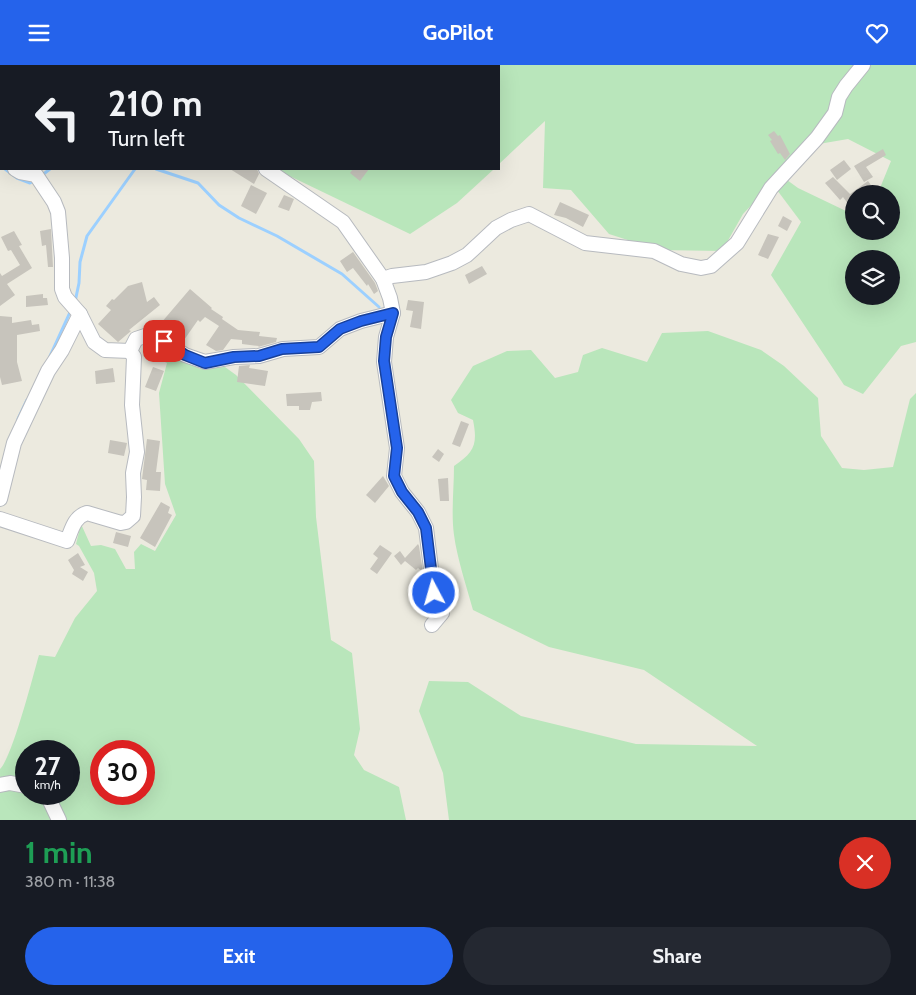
<!DOCTYPE html>
<meta charset="utf-8">
<style>
:root{--surface:#171b24;--page:#242831;--text:#f1f3f6;--muted:#9ea1a6;--accent:#2563eb}
body{margin:0;font-family:Cabin,sans-serif;background:var(--page);color:var(--text);height:100vh;display:flex;flex-direction:column;font-size:19px;white-space:nowrap}
*{box-sizing:border-box;margin:0}
p{font-size:16px;color:var(--muted)}
.icon{flex:none;width:28px;height:28px;fill:none;stroke:currentColor;stroke-width:2;stroke-linecap:round;stroke-linejoin:round}
.map{position:relative;height:755px;overflow:hidden}
.side{display:flex;flex-direction:column;background:var(--surface);flex:1}
.side>*{flex:none}
.guide{position:absolute;left:0px;top:0px;width:500px;height:105px;box-shadow:0 5px 20px #0002;background:#171b24;color:var(--text);overflow:hidden}
.tools{position:absolute;left:845px;top:120px;display:grid;gap:10px}
.tools a{display:grid;place-items:center;width:55px;height:55px;border-radius:50%;background:var(--surface);box-shadow:0 5px 20px #0002;font-size:25px}
.speed{position:absolute;left:15px;top:675px;display:flex;gap:10px;font-size:25px;font-weight:700;text-align:center}
.speed>*{display:grid;place-content:center;width:65px;height:65px;border-radius:50%;background:var(--surface);box-shadow:0 5px 20px #0002;line-height:1}
.speed small{font-size:12px;font-weight:400}
.speed .limit{border:8px solid #d22;background:#fff;color:#111}
.pin{position:absolute;display:grid;place-items:center;width:42px;height:42px;color:#fff;margin:-21px;border-radius:10px;box-shadow:0 2px 8px #0006}
.me{position:absolute;width:55px;margin:-28px;rotate:354deg;stroke-linejoin:round;filter:drop-shadow(0 0 4px #0008)}
.turn{display:flex;align-items:center;gap:18px;height:105px;padding:0 25px;font-size:22px}
.turn .icon{width:65px;height:65px;stroke-width:2.5}
.turn b{display:block;font-size:35px;line-height:42px}
.round{display:grid;place-items:center;flex:none;width:52px;height:52px;border-radius:26px;background:var(--page)}
.headline{display:flex;align-items:center;justify-content:space-between;height:85px;padding:0 25px}
h1{font-size:30px;font-weight:700;line-height:38px;color:#1e9e55}
.cta{display:flex;gap:10px;margin-top:auto;padding:10px 25px}
.cta a{flex:1;height:58px;border-radius:30px;background:var(--accent);color:#fff;font-size:20px;font-weight:700;line-height:58px;text-align:center}
.cta a+a{background:var(--page);color:var(--text)}
header{display:flex;justify-content:space-between;align-items:center;height:65px;padding:0 25px;background:var(--accent);color:#fff;font-size:22px;font-weight:700}
.map>svg:first-child{display:block}
.green{fill:#b9e6bb;fill-rule:evenodd}
.lines{fill:none;stroke-linecap:round;stroke-linejoin:round}
.stream{stroke:#9cd0ff;stroke-width:3}
.building{fill:#c7c4bc}
.minor-casing{stroke:#b7babf;stroke-width:16}
.minor{stroke:#fff;stroke-width:14}
.route-casing{stroke:#184099;stroke-width:12}
.route{stroke:#2563eb;stroke-width:9}
</style>
<header><svg class="icon" aria-label="menu" viewBox="0 0 24 24"><path d="M4 6h16M4 12h16M4 18h16"/></svg>GoPilot<svg class="icon" aria-label="heart" viewBox="0 0 24 24"><path d="M12 20l-8-8c-3-5 5-10 8-4 3-6 11-1 8 4z"/></svg></header>
<div class="map">
<svg width="916" height="755" viewBox="0 0 916 755">
<rect width="100%" height="100%" fill="#eceadf"/>
<g class="green">
<path d="M241,0h675v277l-15,4 -38,48 -19,-9 -73,-110 30,-53 -24,-32 10,-10 11,8 48,23 8,-5v25h37v-37h-19l8,-6 11,-27 -43,-22 -41,7 -64,68 -21,37 -63,-1 -50,-16 -38,-44 -28,-2 2,-67 -46,43v-98h-259zM854,194h37v37h-37z"/>
<path d="M275,104h219l-37,34 -47,31z"/>
<path d="M708,266l53,19 23,16 34,32 3,38 21,32 22,2 29,-3 17,-68 6,-6v427h-467l-6,-47 -24,-62 10,-30 39,1 53,34 115,28 121,2 -113,-76 -95,-23 -76,-37c-6,-22 -16,-52 -19,-75 -3,-22 0,-46 0,-69 20,-14 24,-21 19,-46l-15,-7 -7,-13 22,-34 34,-15 24,-1 24,28 23,-6 5,-17 19,-7 45,14 15,-29z"/>
<path d="M151,274l49,30 25,-2 11,8 63,64 15,22 2,56 15,123 21,13 8,76 -6,26 10,15 35,17 7,33h-406v-51c12,-11 33,-93 39,-114l16,2 20,-39 22,-27 -3,-18 -15,-27 -3,-2 5,-20 10,22 10,-1 14,4 11,20h9l-1,-17 7,-8 14,7 21,-36 -11,-31 -6,-91 8,-30 -24,-12v-9zM26,686h43v43h-43zM101,686h43v43h-43z"/>
</g>
<g class="lines">
<g class="stream">
<path d="M3,1h36"/>
<path d="M0,100l1,1"/>
<path d="M5,104l12,9 13,5 6,-3"/>
<path d="M156,104l42,14 21,22 20,13 38,18 65,38 37,33"/>
<path d="M41,111l9,-7"/>
<path d="M75,237l4,-19 1,-21 7,-26 48,-67"/>
<path d="M50,291l21,-46"/>
<path d="M18,354l9,-19"/>
</g>
</g>
<g class="building">
<path d="M774,66l4,5 2,-1 10,19 -5,6 -5,-7 -2,1 -8,-13 2,-1 -4,-5z"/>
<path d="M883,84l3,6 -20,12 7,10 -9,5 -10,-16z"/>
<path d="M844,95l7,9 -14,11 -7,-10z"/>
<path d="M230,104h27l2,5 -5,10z"/>
<path d="M353,104h16l-9,12 -10,-8z"/>
<path d="M833,112l17,17 18,-13 5,7 -8,6h-11v8l-5,3 -6,-8 -3,3 -15,-17z"/>
<path d="M251,120l16,8 -11,21 -15,-8z"/>
<path d="M284,130l10,4 -5,12 -11,-4z"/>
<path d="M560,137l29,13 -6,12 -17,-9 -12,-3z"/>
<path d="M783,151l9,5 -5,10 -9,-5z"/>
<path d="M51,164l2,38h-5l-2,-22 -4,1 -2,-15z"/>
<path d="M14,166l8,14 -3,1 13,22 -25,16 8,11 -15,11v-33l2,3 18,-11 -9,-15 -3,1 -7,-14z"/>
<path d="M768,169l11,3 -11,22 -10,-4z"/>
<path d="M353,187l22,31 3,8 -4,3 -6,-10 -1,2 -14,-18 -6,4 -7,-11z"/>
<path d="M482,201l5,8 -18,10 -4,-9z"/>
<path d="M142,217l5,20 7,-5 6,8 -31,25 2,1 -13,11 -20,-18 13,-14 -5,-4 6,-7 2,1 14,-14z"/>
<path d="M190,224l22,19 -1,1 12,8 -1,2 16,11 22,2 -1,4 18,2 -1,4 -18,5 1,-1 -17,-2v-4l-11,-1 -8,11 -7,1 -10,-6 13,-19 -14,-9 -5,5 -2,-2 -14,20 -23,-17z"/>
<path d="M43,229v4h4l1,7 -22,2v-11z"/>
<path d="M408,235l16,2 -3,27 -11,-2 3,-16 -7,-1z"/>
<path d="M0,251l12,1v6l19,-3 1,5 7,-1 1,7 -23,4v27l5,19 -20,4 -2,-8z"/>
<path d="M250,300l-1,3 19,3 -3,15 -28,-4 2,-16z"/>
<path d="M153,302l11,4 -8,20 -11,-4z"/>
<path d="M113,303l2,14 -19,2 -1,-13z"/>
<path d="M321,327l1,9 -10,1 -2,8h-11v-4h-12l-1,-12z"/>
<path d="M461,356l8,3 -9,23 -8,-3z"/>
<path d="M147,374l13,2 -4,31h5l-1,19 -14,-1 1,-10 -5,-1z"/>
<path d="M110,375l17,3 -3,13 -16,-3z"/>
<path d="M438,384l6,5 -5,8 -7,-5z"/>
<path d="M383,411l6,10 -14,17 -9,-8z"/>
<path d="M448,413l1,23h-9l-2,-22z"/>
<path d="M161,437l9,5 -2,6 4,2 -17,32 -15,-9z"/>
<path d="M116,467l15,4 -3,11 -15,-4z"/>
<path d="M418,479l1,2 4,26 -5,-4 -2,2 -11,-9 -4,4 -7,-9 6,-5 5,7z"/>
<path d="M380,480l12,8 -15,21 -7,-5 8,-11 -5,-4z"/>
<path d="M78,488l7,12 -5,2 8,5 -5,9 -11,-7 2,-4 -6,-10z"/>
<path d="M453,521l4,12 -8,3 -4,-10z"/>
</g>
<g class="lines">
<defs>
<g id="minor">
<path d="M186,1v-1"/>
<path d="M0,92l1,1"/>
<path d="M15,104l5,3 16,3 18,27 4,10 4,46v31l3,8 15,17 14,28 11,8 25,1"/>
<path d="M266,104l77,53 40,57 7,19 3,15 -7,24 -2,25 13,86 -3,28 8,16 16,20 8,16 8,65 8,20 -10,12"/>
<path d="M383,214l9,-3 34,-4 26,-9 15,-8 29,-27 15,-8 18,-6 56,29 69,8 27,13 20,4 10,-2 26,-23 34,-55 46,-50 18,-25 4,-16 7,-11 17,-21"/>
<path d="M130,286l6,-12 15,-5 34,21 20,7 29,-5 25,-1 24,-7 36,-2 21,-18 21,-8 32,-8"/>
<path d="M0,434l14,-56 34,-72 14,-21 18,-36"/>
<path d="M0,454l67,22c5,-12 7,-24 20,-28l34,10 5,-1 7,-6 1,-19 -1,-24 4,-21 -5,-47 2,-48 -4,-6"/>
<path d="M0,720l10,-2 16,3"/>
<path d="M42,729l7,5 10,21"/>
</g>
</defs>
<use href="#minor" class="minor-casing"/>
<use href="#minor" class="minor"/>
</g>
<g class="lines">
<defs>
<path id="route" d="M164,276l21,14 20,8 29,-6 25,-1 23,-7 37,-2 21,-18 21,-8 32,-8 -7,24 -2,24 13,87 -3,28 8,16 16,20 8,16 8,65"/>
</defs>
<use href="#route" class="route-casing"/>
<use href="#route" class="route"/>
</g>
</svg>
<div class="tools">
<a><svg class="icon" aria-label="search" viewBox="0 0 24 24"><circle cx="10" cy="10" r="6"/><path d="M15 15l6 6"/></svg></a>
<a><svg class="icon" aria-label="layers" viewBox="0 0 24 24"><path d="M12 4l9 5-9 5-9-5zM3 14l9 5 9-5"/></svg></a>
</div>
<div class="speed"><div>27<small>km/h</small></div><div class="limit">30</div></div>
<div class="pin" style="left:164px;top:276px;background:#d93025"><svg class="icon" aria-label="arrive" viewBox="0 0 24 24"><path d="M6 21V4h12l-3 4 3 4H6"/></svg></div>
<svg class="me" style="left:434px;top:528px" viewBox="-20 -20 40 40"><circle r="17" fill="#2563eb" stroke="#fff" stroke-width="3"/><path d="M0-11L8 9 0 5-8 9z" fill="#fff"/></svg>
<div class="guide">
<div class="turn"><svg class="icon" aria-label="left" viewBox="0 0 24 24"><path d="M17 20v-9H6M10 6l-5 5 5 5"/></svg><div><b>210 m</b>Turn left</div></div>
</div>
</div>
<section class="side">
<div class="headline"><div><h1>1 min</h1><p>380 m · 11:38</p></div><a class="round" style="background:#d93025;color:#fff"><svg class="icon" aria-label="close" viewBox="0 0 24 24"><path d="M6 6l12 12M18 6L6 18"/></svg></a></div>
<div class="cta"><a>Exit</a><a>Share</a></div>
</section>
